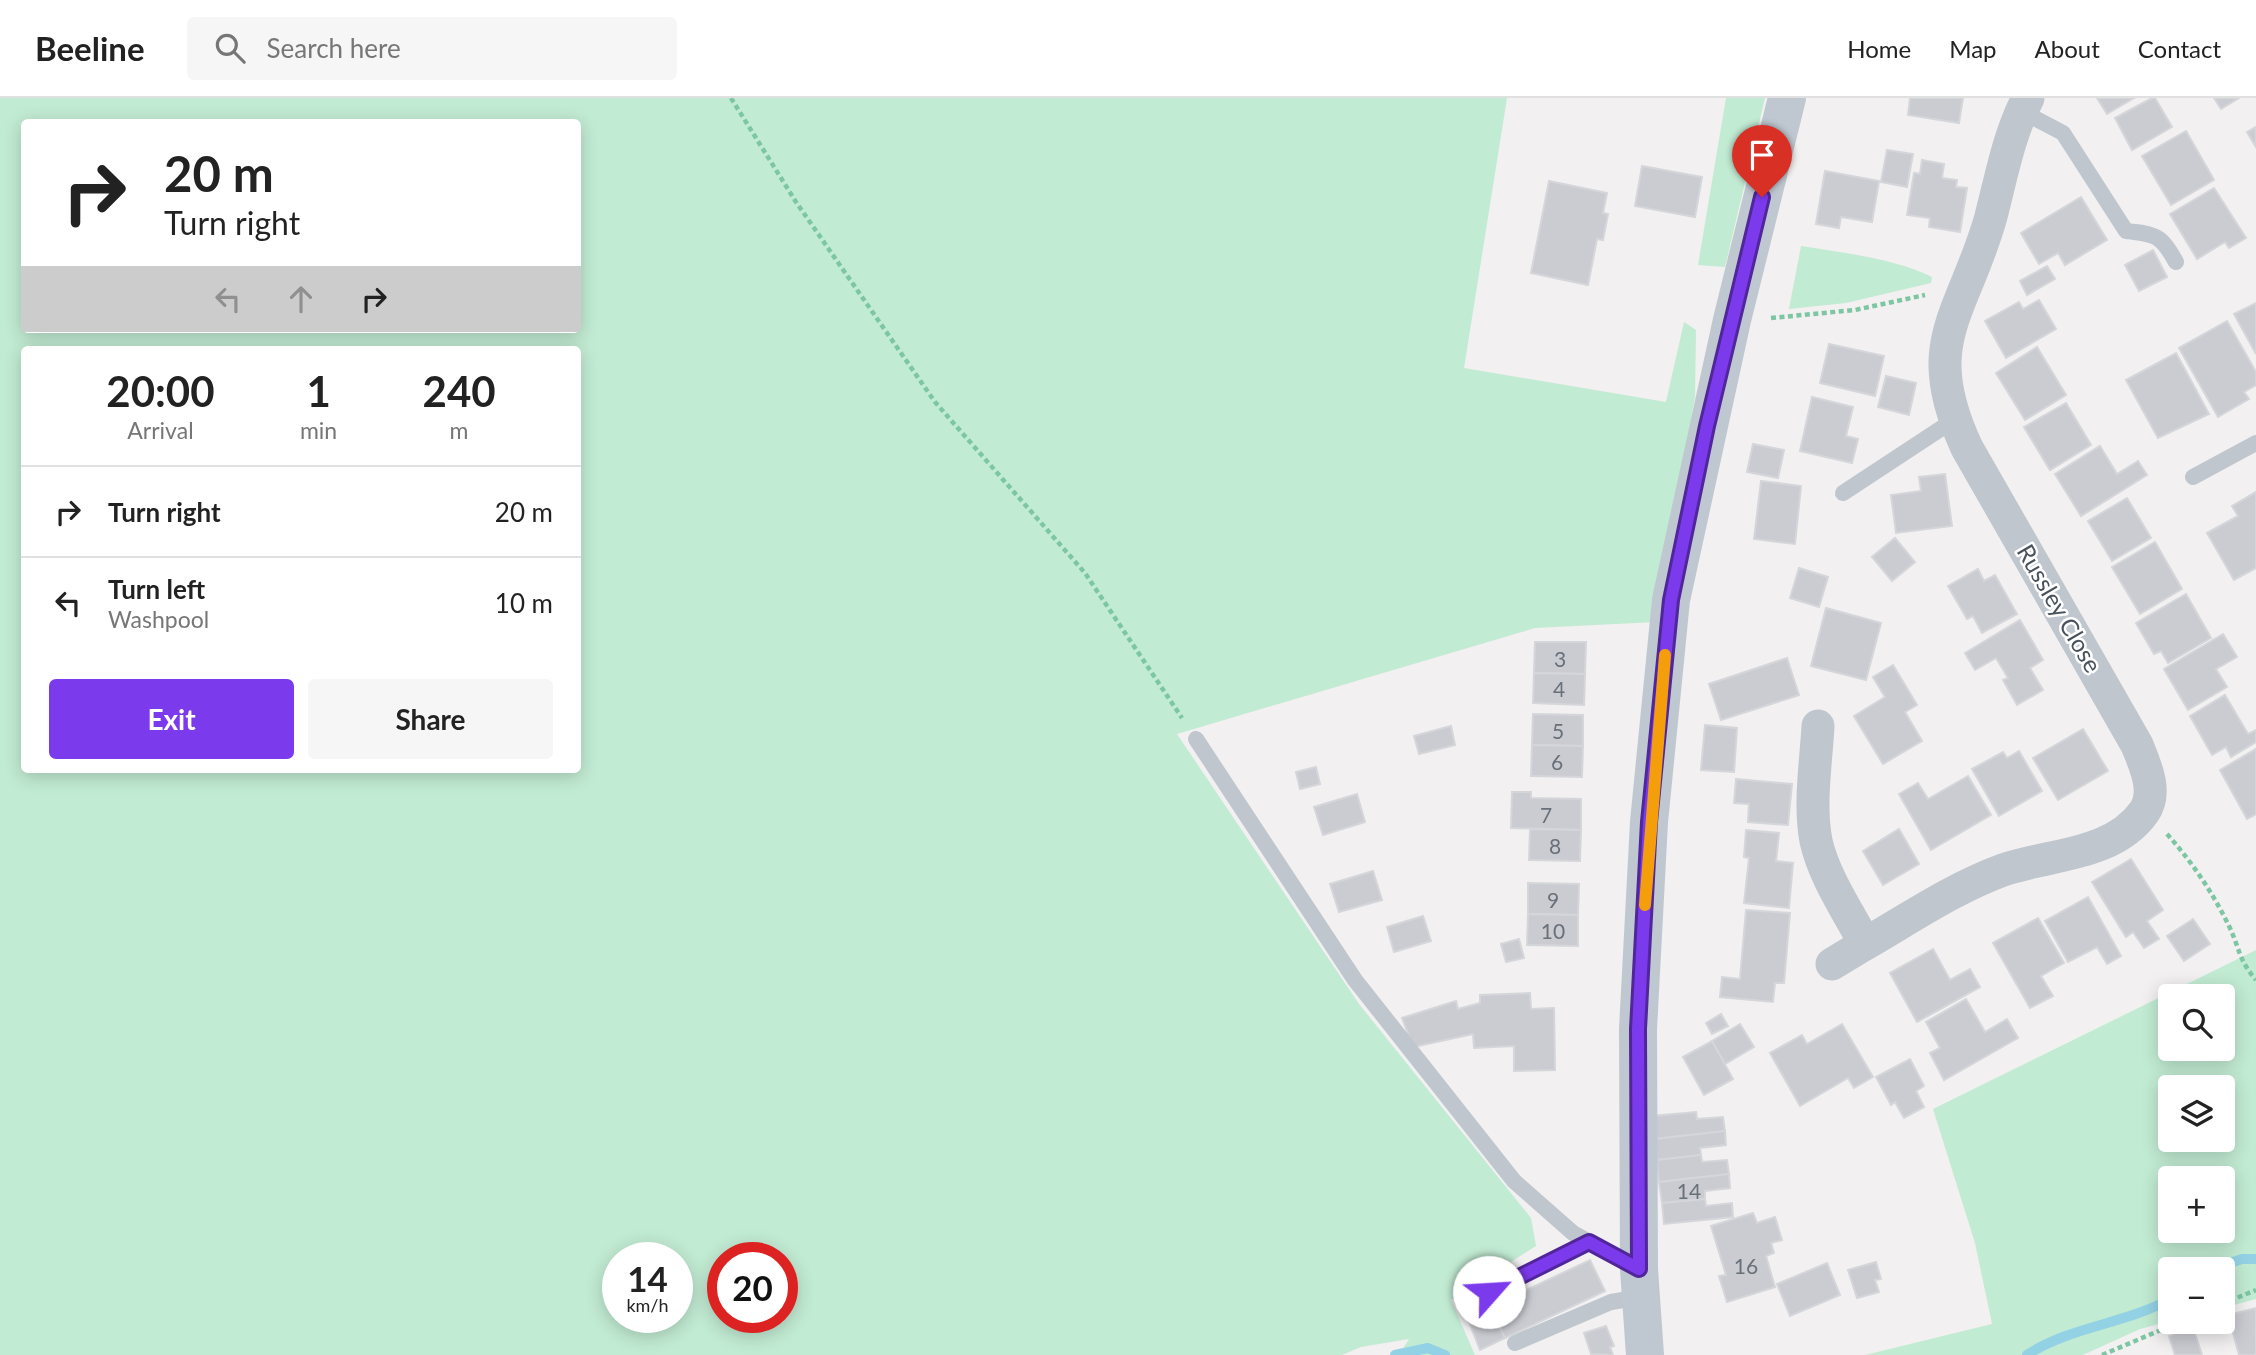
<!DOCTYPE html>
<meta charset="utf-8">
<style>
:root{--surface:#fff;--page:#f6f6f6;--text:#222;--muted:#767676;--line:#e0e0e0;--accent:#7c3aed}
body{margin:0;font-family:Lato,sans-serif;background:var(--page);color:var(--text);height:100vh;display:flex;flex-direction:column;font-size:26px;white-space:nowrap}
*{box-sizing:border-box;margin:0}
p{font-size:23px;color:var(--muted)}
.icon{flex:none;width:38px;height:38px;fill:none;stroke:currentColor;stroke-width:2;stroke-linecap:round;stroke-linejoin:round}
.map{position:relative;flex:1;overflow:hidden}
.side{position:absolute;left:21px;top:248px;width:560px;height:427px;display:flex;flex-direction:column;background:var(--surface);border-radius:7px;box-shadow:0 4px 18px #0003}
.side>*{flex:none}
.guide{position:absolute;left:21px;top:21px;width:560px;height:214px;border-radius:7px;box-shadow:0 4px 18px #0003;background:#fff;color:var(--text);overflow:hidden}
.buttons{position:absolute;left:2158px;top:886px;display:grid;gap:14px}
.buttons a{display:grid;place-items:center;width:77px;height:77px;border-radius:7px;background:var(--surface);box-shadow:0 4px 18px #0003;font-size:35px}
.speed{position:absolute;left:602px;top:1144px;display:flex;gap:14px;font-size:35px;font-weight:700;text-align:center}
.speed>*{display:grid;place-content:center;width:91px;height:91px;border-radius:50%;background:var(--surface);box-shadow:0 4px 18px #0003;line-height:1}
.speed small{font-size:18px;font-weight:400}
.speed .limit{border:10px solid #d22;background:#fff;color:#111}
.pin{position:absolute;display:grid;place-items:center;width:60px;height:60px;color:#fff;margin:-72px -30px;border-radius:50% 50% 50% 0;rotate:-45deg;box-shadow:0 0 7px #0007}
.pin .icon{rotate:45deg}
.me{position:absolute;width:77px;margin:-38px;rotate:64deg;stroke-linejoin:round;filter:drop-shadow(0 0 5px #0008)}
.turn{display:flex;align-items:center;gap:24px;height:147px;padding:0 28px;font-size:32px}
.turn .icon{width:91px;height:91px;stroke-width:2.5}
.turn b{display:block;font-size:49px;line-height:60px}
.lanes{display:flex;align-items:center;height:66px;padding:0 28px;background:#0003;justify-content:center;gap:35px;direction:ltr}
.lanes .off{opacity:.35}
.eta{display:flex;justify-content:space-evenly;align-items:center;height:119px;text-align:center}
.eta b{font-size:42px;font-weight:700;line-height:49px}
.action{display:flex;gap:14px;margin-top:auto;padding:14px 28px}
.action a{flex:1;height:80px;border-radius:7px;background:var(--accent);color:#fff;font-size:28px;font-weight:700;line-height:80px;text-align:center}
.action a+a{background:var(--page);color:var(--text)}
ul{padding:0;list-style:none}
li{display:flex;align-items:center;gap:21px;height:91px;padding:0 28px;border-top:2px solid var(--line)}
li div{flex:1}
li b{display:block;font-size:26px}
li em{font-style:normal}
header{display:flex;align-items:center;gap:42px;box-sizing:border-box;height:98px;padding:0 35px;background:var(--surface);border-bottom:2px solid var(--line)}
header strong{font-size:33px}
nav{display:flex;gap:38px;margin-inline-start:auto;font-size:24px}
.search{width:490px;height:63px;background:var(--page);display:flex;align-items:center;gap:18px;box-sizing:border-box;padding:0 24px;border-radius:7px;color:var(--muted);font-size:26px}
.map>svg:first-child{display:block}
.green{fill:#c2ebd3;fill-rule:evenodd}
.lines{fill:none;stroke-linecap:round;stroke-linejoin:round}
.stream{stroke:#93d2e4;stroke-width:10}
.building{fill:#caccd2;stroke:#d4d6da;stroke-width:2}
.path{stroke:#7dc6a3;stroke-width:4.5;stroke-dasharray:5 3.5;stroke-linecap:butt}
.lane{stroke:#bfc6cd;stroke-width:16}
.street{stroke:#bfc6cd;stroke-width:33}
.secondary{stroke:#bfc8d1;stroke-width:38}
.route-casing{stroke:#51269a;stroke-width:18}
.route{stroke:#7c3aed;stroke-width:12}
.slow{stroke:#f59e0b;stroke-width:12}
.labels{text-anchor:middle;dominant-baseline:central;stroke-width:5;stroke-linejoin:round;paint-order:stroke}
.number-label{font-size:21px;fill:#697079}
.street-label{font-size:24px;fill:#49525b;stroke:#fff}
</style>
<header>
<strong>Beeline</strong>
<div class="search"><svg class="icon" aria-label="search" viewBox="0 0 24 24"><circle cx="10" cy="10" r="6"/><path d="M15 15l6 6"/></svg>Search here</div>
<nav><a>Home</a><a>Map</a><a>About</a><a>Contact</a></nav>
</header>
<div class="map">
<svg width="2256" height="1257" viewBox="0 0 2256 1257">
<rect width="100%" height="100%" fill="#f2f0f0"/>
<g class="green">
<path d="M0,0h1507l-43,270 202,34 18,-80 12,8 -1,67 -39,225 -121,6 -358,106 182,270 172,214 5,28 -85,54 24,55h-76l10,-16 -48,8 -19,8h-1342zM24,24h554v207h-554zM24,252h554v420h-554zM618,1160h59v60h-59zM723,1160h59v60h-59z"/>
<path d="M1726,0h39l-40,169 -27,-2z"/>
<path d="M1801,148c43,7 92,12 131,31l-1,6 -85,20 -57,6z"/>
<path d="M2256,852v349l-33,9 -1,-39h-52v52l-30,8 -57,26h-218l127,-31 -17,-81 -42,-134zM2170,898h52v52h-52zM2170,989h52v52h-52zM2170,1080h52v52h-52z"/>
</g>
<g class="lines">
<g class="stream">
<path d="M2212,1171l30,-10h14"/>
<path d="M1395,1257l33,-7 17,7"/>
<path d="M2027,1257c44,-29 99,-31 143,-56"/>
</g>
</g>
<g class="building">
<path d="M1910,0h53l-4,25 -51,-8z"/>
<path d="M2097,0h37l-27,16z"/>
<path d="M2152,0h3l17,29 -40,23 -17,-32z"/>
<path d="M2214,0h25l-18,11z"/>
<path d="M2256,29v20l-9,-15z"/>
<path d="M2186,33l28,49 -43,25 -29,-49z"/>
<path d="M1887,52l26,4 -6,33 -26,-5z"/>
<path d="M1922,62l22,4 -2,14 15,2 -1,7 11,1 -7,44 -31,-5 1,-9 -23,-3 7,-42 6,1z"/>
<path d="M1642,68l60,11 -7,40 -60,-11z"/>
<path d="M1825,73l54,10 -7,41 -31,-5 -2,11 -23,-4z"/>
<path d="M1549,83l58,12 -4,20 5,1 -5,26 -6,-1 -9,46 -57,-12z"/>
<path d="M2214,90l32,50 -17,10 -4,-6 -28,17 -27,-45z"/>
<path d="M2081,99l26,43 -42,25 -7,-12 -19,11 -18,-31z"/>
<path d="M2153,152l14,27 -28,14 -14,-26z"/>
<path d="M2047,168l8,13 -28,16 -7,-14z"/>
<path d="M2039,202l17,29 -50,29 -21,-37 34,-19 4,7z"/>
<path d="M2256,205v51l-22,-40z"/>
<path d="M2227,223l29,51v13l-12,7 5,7 -31,18 -39,-69z"/>
<path d="M1829,246l55,12 -9,40 -55,-13z"/>
<path d="M2037,249l29,48 -41,25 -29,-47z"/>
<path d="M2176,255l33,61 -51,24 -32,-58z"/>
<path d="M1886,278l30,7 -7,32 -31,-8z"/>
<path d="M1812,299l41,10 -7,29 12,3 -6,24 -52,-12z"/>
<path d="M2066,305l25,42 -41,25 -26,-43z"/>
<path d="M1753,346l31,6 -6,28 -31,-6z"/>
<path d="M2100,348l17,28 21,-13 9,14 -66,41 -26,-42z"/>
<path d="M1945,376l7,52 -56,7 -5,-38 30,-4 -2,-14z"/>
<path d="M1761,383l40,5 -6,58 -41,-5z"/>
<path d="M2256,394v76l-22,12 -27,-47 31,-17 -6,-10z"/>
<path d="M2127,400l24,40 -39,23 -24,-40z"/>
<path d="M1895,440l20,24 -23,19 -20,-24z"/>
<path d="M2155,444l27,47 -42,25 -28,-47z"/>
<path d="M1799,470l29,9 -9,30 -29,-9z"/>
<path d="M1978,471l6,12 11,-6 22,39 -35,19 -9,-17 -6,3 -19,-33z"/>
<path d="M2186,496l25,44 -43,25 -7,-12 -7,3 -18,-31z"/>
<path d="M1826,510l55,15 -15,57 -55,-14z"/>
<path d="M2020,522l23,40 -13,8 13,22 -26,15 -14,-25 5,-2 -12,-20 -21,12 -10,-17z"/>
<path d="M2223,536l14,23 -21,12 11,18 -39,23 -24,-41z"/>
<path d="M1535,544h51l-1,32 -51,-1z"/>
<path d="M1787,560l12,37 -78,25 -12,-36z"/>
<path d="M1893,567l24,40 -12,7 17,29 -39,23 -29,-48 31,-19 -12,-20z"/>
<path d="M1534,575l51,1 -1,31 -51,-2z"/>
<path d="M2225,597l23,39 8,-4v12l-25,15 -5,-10 -14,8 -22,-39z"/>
<path d="M1533,616l50,1v31l-51,-1z"/>
<path d="M1705,627l32,3 -3,44 -33,-2z"/>
<path d="M1451,628l4,19 -36,9 -5,-18z"/>
<path d="M2083,631l25,42 -50,29 -25,-42z"/>
<path d="M1532,647l51,1 -1,31 -51,-1z"/>
<path d="M2256,651v65l-9,5 -27,-49z"/>
<path d="M2019,653l23,40 -43,25 -27,-47 31,-17 4,6z"/>
<path d="M1316,669l4,17 -20,5 -4,-17z"/>
<path d="M1968,678l23,39 -60,35 -32,-56 19,-11 10,16z"/>
<path d="M1736,681l56,5 -4,41 -40,-3 1,-18 -15,-1z"/>
<path d="M1512,694h19v6l50,1v31l-70,-2z"/>
<path d="M1357,696l8,28 -42,13 -9,-28z"/>
<path d="M1530,731l51,1 -1,31 -51,-1z"/>
<path d="M1899,731l20,35 -36,21 -20,-34z"/>
<path d="M1746,732l33,3 -3,28 17,2 -4,45 -45,-5 5,-45 -5,-1z"/>
<path d="M2131,761l32,51 -16,11 12,18 -15,9 -11,-16 -7,5 -34,-55z"/>
<path d="M1373,773l9,29 -43,12 -9,-28z"/>
<path d="M1528,785l51,1 -1,31 -50,-1z"/>
<path d="M2088,799l33,59 -14,8 -10,-17 -29,15 -23,-41z"/>
<path d="M1746,812l44,3 -6,70h-9l-2,19 -53,-5 2,-20 18,2z"/>
<path d="M1528,816l50,1v31l-51,-1z"/>
<path d="M1423,818l8,25 -37,11 -7,-25z"/>
<path d="M2038,820l26,45 -23,13 12,20 -23,12 -37,-65z"/>
<path d="M2193,821l17,25 -26,17 -17,-25z"/>
<path d="M1519,841l5,19 -18,4 -5,-18z"/>
<path d="M1933,851l17,31 20,-11 10,18 -63,35 -27,-49z"/>
<path d="M1530,895l1,16 23,-1 1,62 -41,1v-25l-40,2 -1,-14 -60,13 -11,-29 54,-17 2,8 22,-6v-8z"/>
<path d="M1966,901l19,33 22,-13 11,19 -74,42 -14,-27 10,-5 -14,-26z"/>
<path d="M1721,916l7,12 -16,8 -6,-11z"/>
<path d="M1740,926l14,23 -29,17 -13,-23z"/>
<path d="M1842,926l31,53 -19,11 -6,-10 -48,28 -30,-53 32,-18 5,9z"/>
<path d="M1712,943l21,38 -29,16 -21,-38z"/>
<path d="M1910,961l14,27 -8,5 8,16 -20,11 -9,-16 -4,3 -15,-28z"/>
<path d="M1696,1014l1,7 26,-2 2,14 -70,8 -3,-23z"/>
<path d="M1725,1033l1,14 -26,3 1,7 -44,5 -2,-21z"/>
<path d="M1701,1057l1,7 25,-2 2,14 -70,8 -2,-22z"/>
<path d="M1729,1076l1,14 -25,3v8l-43,4 -3,-21z"/>
<path d="M1705,1101l1,7 26,-3 1,14 -69,7 -2,-21z"/>
<path d="M1753,1115l4,10 18,-6 7,23 -11,3 3,10 -8,3 9,31 -48,15 -8,-26 7,-1 -15,-49z"/>
<path d="M1590,1162l15,31 -100,47 -15,-31z"/>
<path d="M1876,1164l5,17 -6,1 4,12 -22,6 -9,-28z"/>
<path d="M1827,1165l13,32 -50,21 -13,-32z"/>
<path d="M1483,1202l4,8 3,-1 15,31 -25,12 -16,-41z"/>
<path d="M2256,1210v47h-17l-11,-40z"/>
<path d="M1606,1228l8,20 -4,1 3,8 -22,-1 -7,-21z"/>
<path d="M2193,1229l9,28h-27l-6,-19z"/>
</g>
<g class="lines">
<g class="path">
<path d="M731,0l65,104 139,200 150,171 97,145"/>
<path d="M1771,220l84,-8 70,-15"/>
<path d="M2167,736c25,28 46,59 62,92 11,23 9,33 27,54"/>
<path d="M2222,1206l34,-14"/>
<path d="M2102,1257l80,-34"/>
</g>
<g class="lane">
<path d="M2021,13l42,22 63,98c30,3 35,4 50,31"/>
<path d="M2193,379l63,-34"/>
<path d="M1843,395l111,-73"/>
<path d="M1196,641l159,241 159,201 59,52 64,35"/>
<path d="M1489,1194l100,-50"/>
<path d="M1515,1245l96,-41 30,-5"/>
</g>
<g class="street">
<path d="M1818,628c-2,37 -9,78 -2,115 8,36 32,70 49,103 45,-26 89,-56 138,-74 46,-16 110,-14 141,-58 14,-20 1,-47 -7,-67l-170,-297c-49,-105 -5,-132 23,-228 11,-41 18,-84 38,-122"/>
<path d="M1832,866l33,-20"/>
</g>
<path class="secondary" d="M1645,1257l-6,-86 -1,-240 11,-207 22,-222 61,-280 55,-222"/>
</g>
<g class="lines">
<defs>
<path id="route" d="M1489,1194l100,-50 50,27 -1,-240 11,-207 22,-222 36,-174 55,-229"/>
</defs>
<use href="#route" class="route-casing"/>
<use href="#route" class="route"/>
<path class="slow" d="M1645,807l20,-250"/>
</g>
<g class="labels">
<g class="number-label">
<text x="1560" y="560">3</text>
<text x="1559" y="590">4</text>
<text x="1558" y="632">5</text>
<text x="1557" y="663">6</text>
<text x="1546" y="716">7</text>
<text x="1555" y="747">8</text>
<text x="1553" y="801">9</text>
<text x="1553" y="832">10</text>
<text x="1689" y="1092">14</text>
<text x="1746" y="1167">16</text>
</g>
<g class="street-label">
<text transform="translate(2060 510) rotate(60)">Russley Close</text>
</g>
</g>
</svg>
<div class="buttons">
<a><svg class="icon" aria-label="search" viewBox="0 0 24 24"><circle cx="10" cy="10" r="6"/><path d="M15 15l6 6"/></svg></a>
<a><svg class="icon" aria-label="layers" viewBox="0 0 24 24"><path d="M12 4l9 5-9 5-9-5zM3 14l9 5 9-5"/></svg></a>
<a>+</a>
<a>−</a>
</div>
<div class="speed"><div>14<small>km/h</small></div><div class="limit">20</div></div>
<div class="pin" style="left:1762px;top:99px;background:#d93025"><svg class="icon" aria-label="arrive" viewBox="0 0 24 24"><path d="M6 21V4h12l-3 4 3 4H6"/></svg></div>
<svg class="me" style="left:1489px;top:1194px" viewBox="-20 -20 40 40"><circle r="19" fill="#fff"/><path d="M0-13L10 11 0 6-10 11z" fill="#7c3aed"/></svg>
<div class="guide">
<div class="turn"><svg class="icon" aria-label="right" viewBox="0 0 24 24"><path d="M7 20v-9h11M14 6l5 5-5 5"/></svg><div><b>20 m</b>Turn right</div></div>
<div class="lanes"><svg class="icon off" aria-label="left" viewBox="0 0 24 24"><path d="M17 20v-9H6M10 6l-5 5 5 5"/></svg><svg class="icon off" aria-label="ahead" viewBox="0 0 24 24"><path d="M12 20V5M6 11l6-6 6 6"/></svg><svg class="icon" aria-label="right" viewBox="0 0 24 24"><path d="M7 20v-9h11M14 6l5 5-5 5"/></svg></div>
</div>
<section class="side">
<div class="eta">
<div><b>20:00</b><p>Arrival</p></div>
<div><b>1</b><p>min</p></div>
<div><b>240</b><p>m</p></div>
</div>
<ul>
<li><svg class="icon" aria-label="right" viewBox="0 0 24 24"><path d="M7 20v-9h11M14 6l5 5-5 5"/></svg><div><b>Turn right</b></div><em>20 m</em></li>
<li><svg class="icon" aria-label="left" viewBox="0 0 24 24"><path d="M17 20v-9H6M10 6l-5 5 5 5"/></svg><div><b>Turn left</b><p>Washpool</p></div><em>10 m</em></li>
</ul>
<div class="action"><a>Exit</a><a>Share</a></div>
</section>
</div>
